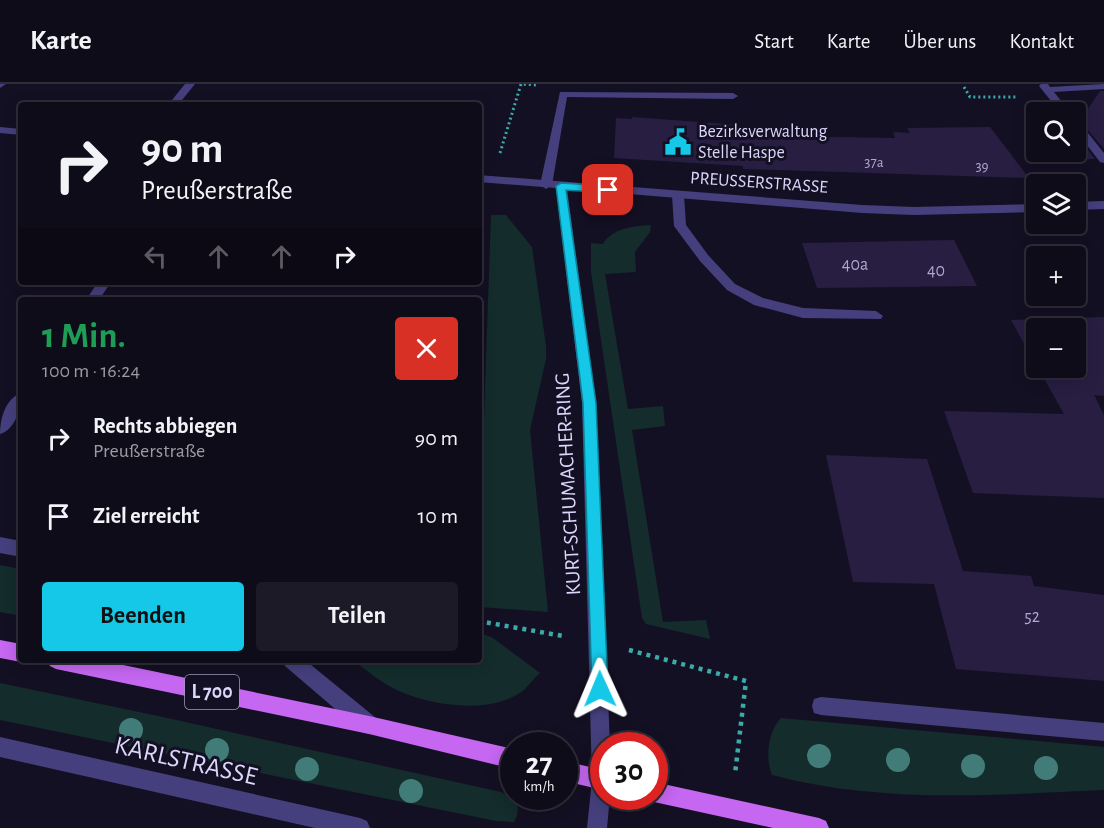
<!DOCTYPE html>
<html lang="de">
<meta charset="utf-8">
<style>
:root{--surface:#0f0c1a;--page:#1d1a27;--text:#f1f3f6;--muted:#9b9ba2;--line:#2f2c39;--accent:#15c8e8}
body{margin:0;font-family:"Alegreya Sans",sans-serif;background:var(--page);color:var(--text);height:100vh;display:flex;flex-direction:column;font-size:22px;white-space:nowrap}
*{box-sizing:border-box;margin:0}
p{font-size:20px;color:var(--muted)}
.icon{flex:none;width:33px;height:33px;fill:none;stroke:currentColor;stroke-width:2;stroke-linecap:round;stroke-linejoin:round}
.map{position:relative;flex:1;overflow:hidden}
.details{position:absolute;left:18px;top:213px;width:464px;height:366px;display:flex;flex-direction:column;background:var(--surface);border-radius:6px;box-shadow:0 3px 15px #0003,0 0 0 2px var(--line)}
.details>*{flex:none}
.guide{position:absolute;left:18px;top:18px;width:464px;height:183px;border-radius:6px;box-shadow:0 3px 15px #0003,0 0 0 2px var(--line);background:#0f0c1a;color:var(--text);overflow:hidden}
.tools{position:absolute;left:1026px;top:18px;display:grid;gap:12px}
.tools a{display:grid;place-items:center;width:60px;height:60px;border-radius:6px;background:var(--surface);box-shadow:0 3px 15px #0003,0 0 0 2px var(--line);font-size:30px}
.speed{position:absolute;left:500px;top:648px;display:flex;gap:12px;font-size:30px;font-weight:700;text-align:center}
.speed>*{display:grid;place-content:center;width:78px;height:78px;border-radius:50%;background:var(--surface);box-shadow:0 3px 15px #0003,0 0 0 2px var(--line);line-height:1}
.speed small{font-size:15px;font-weight:400}
.speed .limit{border:9px solid #d22;background:#fff;color:#111}
.pin{position:absolute;display:grid;place-items:center;width:51px;height:51px;color:#fff;margin:-26px;border-radius:12px;box-shadow:0 3px 9px #0006}
.me{position:absolute;width:66px;margin:-33px;rotate:359deg;stroke-linejoin:round;filter:drop-shadow(0 0 4px #0008)}
.turn{display:flex;align-items:center;gap:21px;height:126px;padding:0 24px;font-size:27px}
.turn .icon{width:78px;height:78px;stroke-width:2.5}
.turn b{display:block;font-size:42px;line-height:51px}
.lanes{display:flex;align-items:center;height:57px;padding:0 24px;background:#0003;justify-content:center;gap:30px;direction:ltr}
.lanes .off{opacity:.35}
.round{display:grid;place-items:center;flex:none;width:63px;height:63px;border-radius:6px;background:var(--page)}
.summary{display:flex;align-items:center;justify-content:space-between;height:102px;padding:0 24px}
h1{font-size:36px;font-weight:600;line-height:45px;color:#1e9e55}
.cta{display:flex;gap:12px;margin-top:auto;padding:12px 24px}
.cta a{flex:1;height:69px;border-radius:6px;background:var(--accent);color:#111;font-size:24px;font-weight:600;line-height:69px;text-align:center}
.cta a+a{background:var(--page);color:var(--text)}
ul{padding:0;list-style:none}
li{display:flex;align-items:center;gap:18px;height:78px;padding:0 24px}
li div{flex:1}
li b{display:block;font-size:22px}
li em{font-style:normal}
header{display:flex;align-items:center;gap:36px;box-sizing:border-box;height:84px;padding:0 30px;background:var(--surface);border-bottom:2px solid var(--line)}
header strong{font-size:28px}
nav{display:flex;gap:33px;margin-inline-start:auto;font-size:21px}
.map>svg:first-child{display:block}
.green{fill:#142c2c}
.building{fill:#271e42}
.lines{fill:none;stroke-linecap:round;stroke-linejoin:round}
.path-far1{stroke:#3aabaa;stroke-width:3;stroke-dasharray:2 3;stroke-linecap:butt}
.path{stroke:#3aabaa;stroke-width:4.5;stroke-dasharray:4 5;stroke-linecap:butt}
.service{fill:#45407d;fill-rule:evenodd}
.minor{fill:#45407d;fill-rule:evenodd}
.primary{fill:#c567f1;fill-rule:evenodd}
.tree{fill:#427c79}
.route{fill:#15c8e8;stroke:#0e8297;stroke-width:1.5}
.labels{text-anchor:middle;dominant-baseline:central;stroke-width:6;stroke-linejoin:round;paint-order:stroke}
.far-number-label{font-size:15px;fill:#afa8cd}
.far-poi-label{font-size:18px;fill:#dcd6fb;stroke:#141023;text-anchor:start}
.far-street-label{font-size:18px;fill:#dcd6fb;stroke:#141023}
.number-label{font-size:18px;fill:#afa8cd}
.shield{fill:#141023;stroke:#a09bba;stroke-width:1.5}
.shield-label{font-size:20px;font-weight:bold;fill:#dcd6fb}
.street-label{font-size:21px;fill:#dcd6fb;stroke:#141023}
.near-street-label{font-size:26px;fill:#dcd6fb;stroke:#141023}
</style>
<header>
<strong>Karte</strong>
<nav><a>Start</a><a>Karte</a><a>Über uns</a><a>Kontakt</a></nav>
</header>
<div class="map">
<svg width="1104" height="744" viewBox="0 0 1104 744">
<rect width="100%" height="100%" fill="#141023"/>
<g class="green">
<path d="M491,131h15l26,32 14,99v13l-16,71 18,182 -68,-5 -1,-43z"/>
<path d="M651,141l-1,7 -15,20 1,20 -31,2 23,135 35,-3 2,20 -33,4 31,192 43,-2 4,19 -64,-15 -4,-6 -51,-346v-29l12,1c9,-16 31,-18 48,-19z"/>
<path d="M0,481l21,4v47l-21,-4z"/>
<path d="M479,548l14,6 47,35c-6,5 -11,12 -16,17 -32,25 -91,16 -125,1 -17,-7 -32,-21 -47,-31h126z"/>
<path d="M0,599l163,34 338,75c14,7 22,14 13,30l-18,-1 -496,-101z"/>
<path d="M781,634l323,29v43c-111,5 -223,14 -332,-15 -7,-17 -4,-44 9,-57z"/>
</g>
<g class="building">
<path d="M1100,7h4v58l-24,-28z"/>
<path d="M632,33l106,8 1,4 33,1 1,6 122,2 -2,-6 17,1 -3,-5 83,-1 39,51 -286,-9v-3l-129,-8 2,-40 16,1z"/>
<path d="M1076,50l19,25 -43,1 6,-8h18z"/>
<path d="M954,156l23,46 -160,2 -15,-45z"/>
<path d="M1104,233v79l-10,-1 10,20v83l-131,-5 -29,-82 120,3 -26,-46h38v-40h-40v38l-25,-46z"/>
<path d="M826,371l101,4 36,112 68,5 3,10 70,9v86l-148,-12 -22,-85 -81,-2z"/>
</g>
<g class="lines">
<g class="path-far1">
<path d="M964,3l6,10h47"/>
<path d="M500,69l21,-69 16,1"/>
</g>
<g class="path">
<path d="M478,537l85,15"/>
<path d="M629,566l117,31 -11,93"/>
</g>
<g class="service">
<path d="M0,0h6l-6,4z"/>
<path d="M185,0h10l-17,21h-10z"/>
<path d="M560,8l173,1 5,3 -5,3 -166,-2 -15,88 -6,4 -6,-4z"/>
<path d="M678,107l6,4 2,30 22,30 27,29 28,14 40,10 73,3 7,5 -2,3 -78,-1 -49,-13 -27,-15 -27,-29 -26,-35 -2,-31z"/>
<path d="M98,198h13l-12,18h-13z"/>
<path d="M21,309c0,15 -5,36 -21,41 0,-15 5,-35 21,-41z"/>
<path d="M603,687v25h7l-3,32h-20l5,-48 3,-7z"/>
</g>
<g class="minor">
<path d="M1041,0h7l2,3 54,-3v5l-50,3 16,20h-10l-21,-26z"/>
<path d="M1076,38l4,1 24,30v10l-4,-1 -24,-31z"/>
<path d="M0,43l21,2v6l-21,-2z"/>
<path d="M478,91l384,30 52,2 122,-3v8l-122,3 -52,-2 -295,-24 29,214 14,343h-7l-1,44 -7,-3 -3,-7 -10,-377 -26,-215 -78,-6z"/>
<path d="M1104,117v8l-28,1v-8z"/>
<path d="M0,453l21,4v16l-21,-4z"/>
<path d="M282,576h23l71,58 2,7 -2,7 -7,2 -7,-2 -77,-66z"/>
<path d="M821,613l283,26v18l-283,-26 -7,-2 -2,-7 2,-7z"/>
<path d="M0,653l360,81 7,3 3,7h-55l-315,-71z"/>
</g>
<g class="primary">
<path d="M0,556l21,4v16h5l-5,2 -21,-4z"/>
<path d="M47,576h52l270,56 144,33v20l-144,-35 -313,-65 -6,-3z"/>
<path d="M564,677l39,9v20l-39,-9z"/>
<path d="M654,698l165,36 7,3 3,7h-56l-119,-26 -8,-6h8z"/>
</g>
</g>
<g class="tree">
<circle cx="131" cy="646" r="12"/>
<circle cx="217" cy="666" r="12"/>
<circle cx="819" cy="672" r="12"/>
<circle cx="898" cy="676" r="12"/>
<circle cx="973" cy="682" r="12"/>
<circle cx="1046" cy="684" r="12"/>
<circle cx="307" cy="685" r="12"/>
<circle cx="411" cy="707" r="12"/>
</g>
<path class="route" d="M561,99l47,3 5,4 -5,3 -42,-3 30,213 12,286 -2,6 -6,2 -6,-2 -2,-6 -9,-286 -27,-217z"/>
<defs>
<symbol id="civic-bare" viewBox="-9 -9 18 18"><path d="M-.6-6.5H3V-4.5H.6V-3L4-1V1h2V6H-6V1h2V-1L-.6-3ZM-1.2 2.5V6h2.4V2.5Z" fill="#15c8e8" stroke="#141023" stroke-width="2.5" paint-order="stroke"/></symbol>
</defs>
<g fill-rule="evenodd">
<use href="#civic-bare" x="659" y="39" width="38" height="38"/>
</g>
<g class="labels">
<g class="far-number-label">
<text x="874" y="78">37a</text>
<text x="982" y="82">39</text>
</g>
<g class="far-poi-label">
<text x="698" y="48">Bezirksverwaltung<tspan x="698" dy="21">Stelle Haspe</tspan></text>
</g>
<g class="far-street-label">
<text transform="translate(759 99) rotate(4)">PREUSSERSTRASSE</text>
</g>
<g class="number-label">
<text x="855" y="181">40a</text>
<text x="936" y="187">40</text>
<text x="1032" y="533">52</text>
</g>
<rect class="shield" x="185" y="591" width="54" height="34" rx="4.5"/>
<g class="shield-label">
<text x="212" y="608">L 700</text>
</g>
<g class="street-label">
<text transform="translate(568 400) rotate(-93)">KURT-SCHUMACHER-RING</text>
</g>
<g class="near-street-label">
<text transform="translate(186 677) rotate(13)">KARLSTRASSE</text>
</g>
</g>
</svg>
<div class="tools">
<a><svg class="icon" aria-label="search" viewBox="0 0 24 24"><circle cx="10" cy="10" r="6"/><path d="M15 15l6 6"/></svg></a>
<a><svg class="icon" aria-label="layers" viewBox="0 0 24 24"><path d="M12 4l9 5-9 5-9-5zM3 14l9 5 9-5"/></svg></a>
<a>+</a>
<a>−</a>
</div>
<div class="speed"><div>27<small>km/h</small></div><div class="limit">30</div></div>
<div class="pin" style="left:608px;top:106px;background:#d93025"><svg class="icon" aria-label="arrive" viewBox="0 0 24 24"><path d="M6 21V4h12l-3 4 3 4H6"/></svg></div>
<svg class="me" style="left:600px;top:605px" viewBox="-20 -20 40 40"><path d="M0-17L14 15 0 8-14 15z" fill="#15c8e8" stroke="#fff" stroke-width="4"/></svg>
<div class="guide">
<div class="turn"><svg class="icon" aria-label="right" viewBox="0 0 24 24"><path d="M7 20v-9h11M14 6l5 5-5 5"/></svg><div><b>90 m</b>Preußerstraße</div></div>
<div class="lanes"><svg class="icon off" aria-label="left" viewBox="0 0 24 24"><path d="M17 20v-9H6M10 6l-5 5 5 5"/></svg><svg class="icon off" aria-label="ahead" viewBox="0 0 24 24"><path d="M12 20V5M6 11l6-6 6 6"/></svg><svg class="icon off" aria-label="ahead" viewBox="0 0 24 24"><path d="M12 20V5M6 11l6-6 6 6"/></svg><svg class="icon" aria-label="right" viewBox="0 0 24 24"><path d="M7 20v-9h11M14 6l5 5-5 5"/></svg></div>
</div>
<section class="details">
<div class="summary"><div><h1>1 Min.</h1><p>100 m · 16:24</p></div><a class="round" style="background:#d93025;color:#fff"><svg class="icon" aria-label="close" viewBox="0 0 24 24"><path d="M6 6l12 12M18 6L6 18"/></svg></a></div>
<ul>
<li><svg class="icon" aria-label="right" viewBox="0 0 24 24"><path d="M7 20v-9h11M14 6l5 5-5 5"/></svg><div><b>Rechts abbiegen</b><p>Preußerstraße</p></div><em>90 m</em></li>
<li><svg class="icon" aria-label="arrive" viewBox="0 0 24 24"><path d="M6 21V4h12l-3 4 3 4H6"/></svg><div><b>Ziel erreicht</b></div><em>10 m</em></li>
</ul>
<div class="cta"><a>Beenden</a><a>Teilen</a></div>
</section>
</div>
